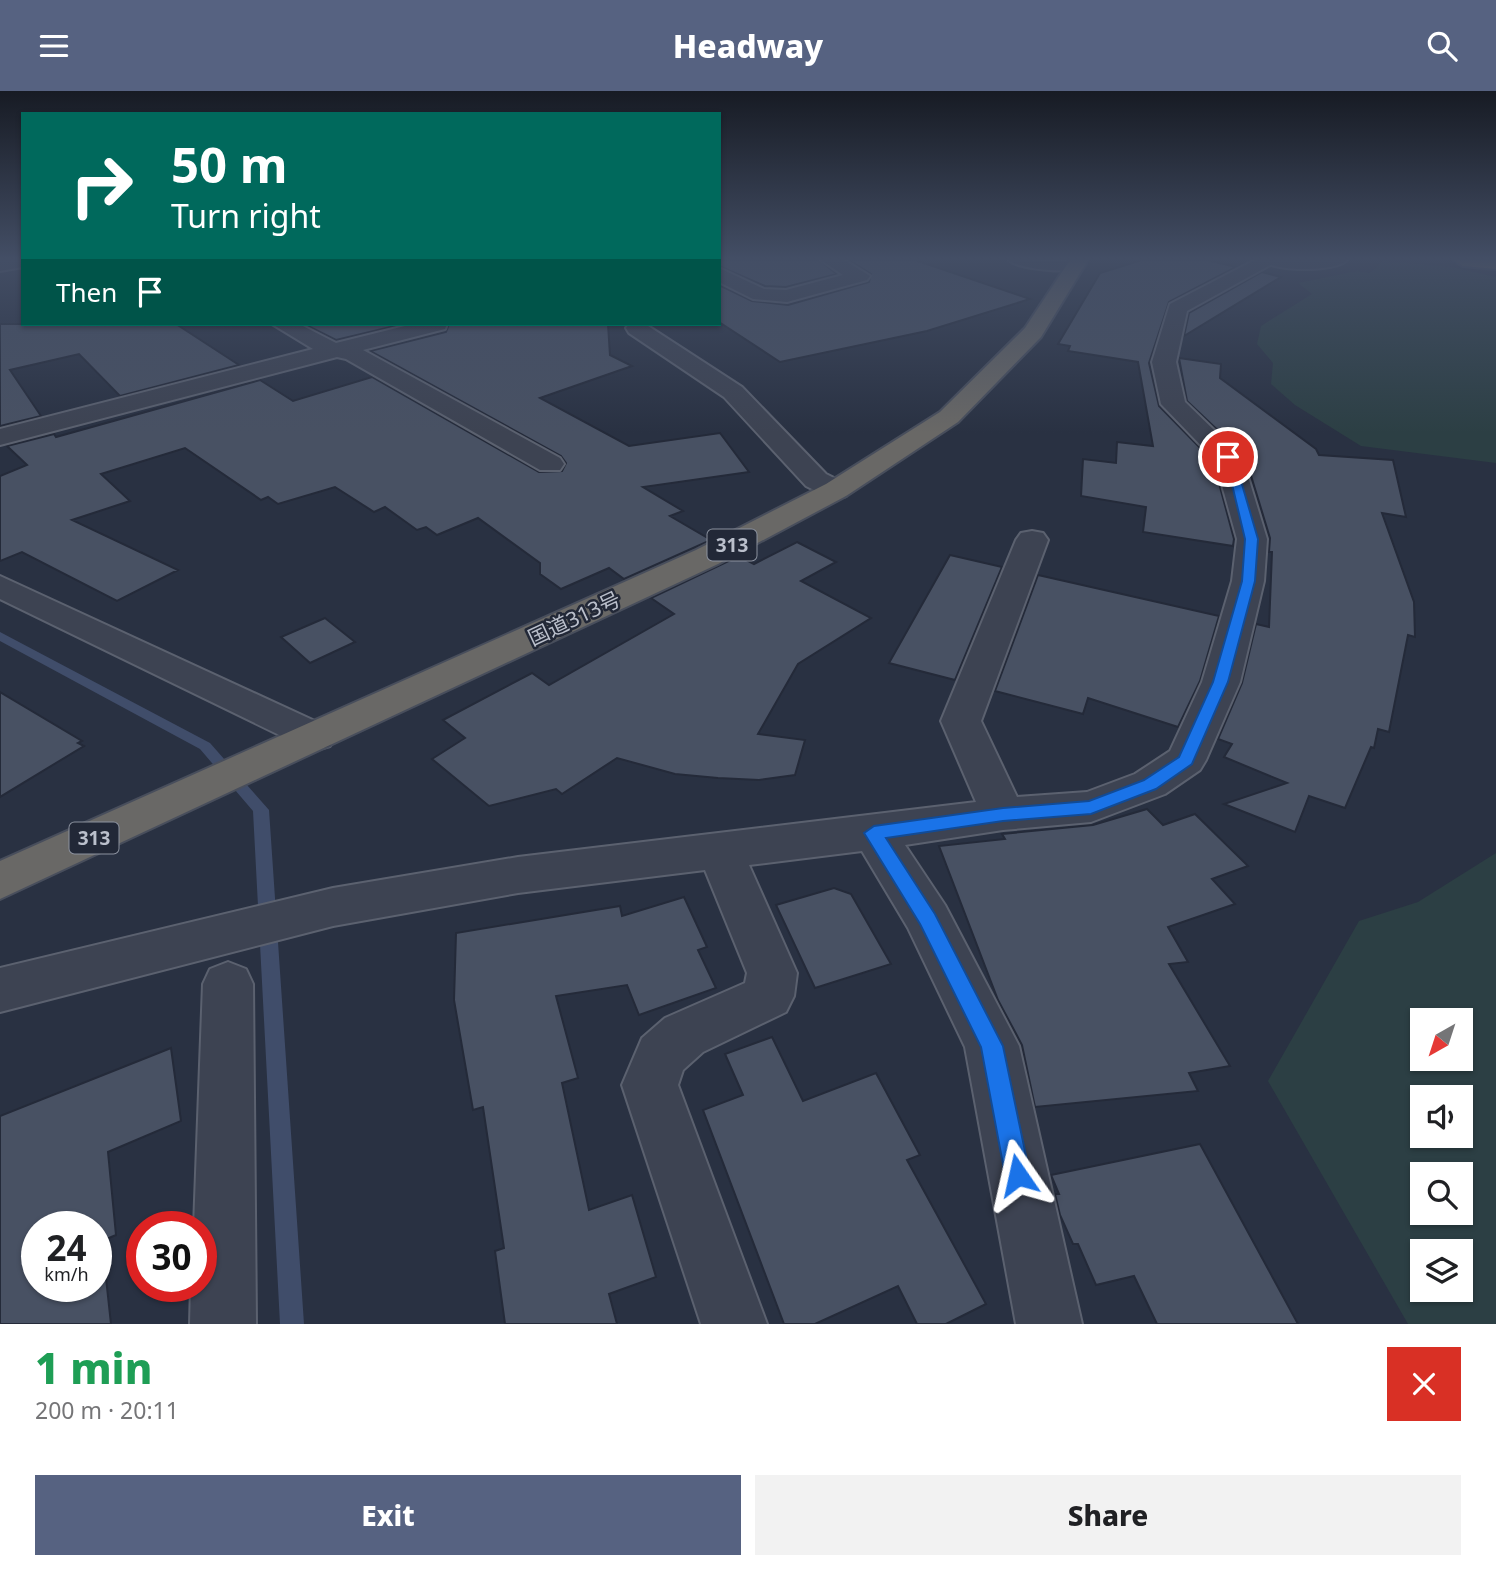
<!DOCTYPE html>
<meta charset="utf-8">
<style>
:root{--surface:#fff;--page:#f2f2f2;--text:#202124;--muted:#757577;--accent:#566281}
body{margin:0;font-family:"Noto Sans","Noto Sans JP",sans-serif;background:var(--page);color:var(--text);height:100vh;display:flex;flex-direction:column;font-size:26px;white-space:nowrap}
*{box-sizing:border-box;margin:0}
p{font-size:23px;color:var(--muted)}
.icon{flex:none;width:38px;height:38px;fill:none;stroke:currentColor;stroke-width:2;stroke-linecap:round;stroke-linejoin:round}
.map{position:relative;height:1233px;overflow:hidden}
.panel{display:flex;flex-direction:column;background:var(--surface);flex:1}
.panel>*{flex:none}
.top-card{position:absolute;left:21px;top:21px;width:700px;height:214px;border-radius:0px;box-shadow:0 2px 5px #0004;background:#00695c;color:#fff;overflow:hidden}
.needle{width:46px;rotate:219deg}
.buttons{position:absolute;left:1410px;top:917px;display:grid;gap:14px}
.buttons a{display:grid;place-items:center;width:63px;height:63px;border-radius:0px;background:var(--surface);box-shadow:0 2px 5px #0004;font-size:35px}
.speed{position:absolute;left:21px;top:1120px;display:flex;gap:14px;font-size:35px;font-weight:700;text-align:center}
.speed>*{display:grid;place-content:center;width:91px;height:91px;border-radius:50%;background:var(--surface);box-shadow:0 2px 5px #0004;line-height:1}
.speed small{font-size:18px;font-weight:400}
.speed .limit{border:10px solid #d22;background:#fff;color:#111}
.pin{position:absolute;display:grid;place-items:center;width:60px;height:60px;color:#fff;margin:-30px;border:4px solid #fff;border-radius:50%;box-shadow:0 2px 7px #0007}
.me{position:absolute;width:77px;margin:-38px;rotate:349deg;stroke-linejoin:round;filter:drop-shadow(0 0 5px #0008)}
.turn{display:flex;align-items:center;gap:24px;height:147px;padding:0 35px;font-size:32px}
.turn .icon{width:91px;height:91px;stroke-width:2.5}
.turn b{display:block;font-size:49px;line-height:60px}
.then{display:flex;align-items:center;height:66px;padding:0 35px;background:#0003;gap:14px;font-size:26px}
.round{display:grid;place-items:center;flex:none;width:74px;height:74px;border-radius:0px;background:var(--page)}
.head{display:flex;align-items:center;justify-content:space-between;height:119px;padding:0 35px}
h1{font-size:42px;font-weight:800;line-height:52px;color:#1e9e55}
.cta{display:flex;gap:14px;margin-top:auto;padding:14px 35px}
.cta a{flex:1;height:80px;border-radius:0px;background:var(--accent);color:#fff;font-size:28px;font-weight:800;line-height:80px;text-align:center}
.cta a+a{background:var(--page);color:var(--text)}
header{display:flex;justify-content:space-between;align-items:center;height:91px;padding:0 35px;background:var(--accent);color:#fff;font-size:32px;font-weight:800}
.map>svg:first-child{display:block}
.green{fill:#2c3f44;fill-rule:evenodd}
.lines{fill:none;stroke-linecap:round;stroke-linejoin:round}
.stream{fill:#404d6a;fill-rule:evenodd}
.building{fill:#485163;stroke:#242a39;stroke-width:2;fill-rule:evenodd}
.minor-casing{stroke:#5b616f;stroke-width:4}
.tertiary-casing{stroke:#5b616f;stroke-width:4}
.trunk-casing{stroke:#484e5c;stroke-width:4}
.motorway-casing{stroke:#484e5c;stroke-width:4}
.minor{fill:#3d4352;fill-rule:evenodd}
.tertiary{fill:#3d4352;fill-rule:evenodd}
.trunk{fill:#696866;fill-rule:evenodd}
.motorway{fill:#776f5b;fill-rule:evenodd}
.route{fill:#1a73e8;stroke:#114b97;stroke-width:2}
.labels{text-anchor:middle;dominant-baseline:central;stroke-width:5;stroke-linejoin:round;paint-order:stroke}
.shield{fill:#222837;stroke:#8c929f;stroke-width:2}
.shield-label{font-size:19px;font-weight:bold;fill:#babfcb}
.street-label{font-size:21px;fill:#babfcb;stroke:#222837}
</style>
<header><svg class="icon" aria-label="menu" viewBox="0 0 24 24"><path d="M4 6h16M4 12h16M4 18h16"/></svg>Headway<svg class="icon" aria-label="search" viewBox="0 0 24 24"><circle cx="10" cy="10" r="6"/><path d="M15 15l6 6"/></svg></header>
<div class="map">
<svg width="1496" height="1233" viewBox="0 0 1496 1233">
<rect width="100%" height="100%" fill="#293142"/>
<g class="green">
<path d="M1383,170l68,6 45,10v186l-135,-17 -66,-41 -24,-21 2,-21 -16,-19 4,-18 51,-32 -14,-11 59,-12 13,2z"/>
<path d="M1496,762v471h-88l-140,-243 91,-160 59,-19zM1423,929h38v39h-38zM1423,1006h38v39h-38zM1423,1083h38v39h-38zM1423,1160h38v39h-38z"/>
</g>
<g class="lines">
<path class="stream" d="M0,541l210,111 59,67 35,514h-24l-27,-513 -53,-62 -200,-108z"/>
</g>
<g class="building">
<path d="M719,169h100l18,14 -51,13 -21,-1 -46,-20z"/>
<path d="M849,169h66l115,39 -103,32 -147,31 -61,-40v-37l33,16 36,4 81,-23 2,-8z"/>
<path d="M1142,169h65l29,7 -67,35 -20,61 10,43 54,55 21,78 -1,7 -90,-14 3,-25 -65,-11 2,-37 33,4 1,-21 36,4 -15,-84 -70,-11 2,-5 -12,-2 42,-71z"/>
<path d="M1262,181l19,5 -97,59 5,-23z"/>
<path d="M0,233h176l63,41 -119,31 -41,-42 -69,16 31,46 -41,10z"/>
<path d="M304,233h99l-67,16z"/>
<path d="M449,233h159l2,31 22,11 -92,32 89,48 91,-13 29,39 -106,15 40,24 -13,5 41,24 -87,39 -15,-11 -48,21 -21,-15v-11l-62,-45 -41,17 -11,-8 -9,3 -32,-23 -11,5 -39,-25 -57,17 -10,-7 -7,3 -76,-52 -84,26 29,27 -58,19 106,50 -61,31 -95,-49 -22,9v-85l27,-11 -20,-19 47,-12 2,3 204,-57 33,21 79,-24 167,95 23,-1 4,-8 -5,-7 -191,-105 76,-19z"/>
<path d="M1179,267l42,6 -1,14 96,71 3,6 74,5 13,57 -24,-4 32,89 1,35 -7,-2 -19,97 -11,-3 -4,19 -3,-1 -26,61 -36,-12 -14,36 -71,-28 63,-21 -63,-26 8,-13 -14,-5 24,-56 14,-59 13,3 3,-75h-3l1,-14 -25,-82 -58,-55z"/>
<path d="M797,451l39,20 -35,19 70,37 -73,46 -40,70 47,6 -10,35 -36,5 -41,-2 -43,-4 -58,-16 -55,36 -6,-5 -67,17 -57,-47 33,-21 -22,-18 89,-47 17,12 125,-71 -23,-16 88,-42 15,8z"/>
<path d="M950,464l52,12 -47,113 -66,-17z"/>
<path d="M1038,484l181,41 -19,65 -22,46 -90,-29 -5,16 -88,-23z"/>
<path d="M325,527l30,24 -45,21 -29,-26z"/>
<path d="M0,601l82,49 -4,2 6,3 -84,51z"/>
<path d="M1147,718l16,16 32,-11 53,52 -36,13 23,25 -67,23 20,35 -19,2 61,102 -41,7 9,18 -163,16 -13,-62 -24,-45 -59,-154 66,-7 -3,-5 91,-9z"/>
<path d="M834,797l17,6 40,70 -76,24 -39,-83z"/>
<path d="M684,806l23,50 -9,3 18,38 -77,27 -12,-30 -71,11 22,82 -16,5 27,127 43,-15 24,82 -47,17 8,30h-112l-10,-73 9,-3 -21,-141 -10,3 -19,-110 2,-67 164,-27 2,10z"/>
<path d="M772,946l31,64 73,-28 44,82 -13,5 79,144 -40,20h-29l-19,-38 -83,38h-31l-81,-214 40,-15 -18,-41z"/>
<path d="M171,957l10,73 -73,31 8,83 -14,6 9,83h-111v-208zM37,1136h59v59h-59z"/>
<path d="M1200,1053l98,180h-141l-23,-48 -38,9 -18,-41h-5l-13,-29 -5,-21h4l-8,-19z"/>
</g>
<g class="lines">
<defs>
<g id="minor">
<path d="M0,169h23v7l-23,4z"/>
<path d="M821,169h23l26,16 -3,4 -80,22 -34,-3 -34,-17v-14l45,21 22,1 57,-15z"/>
<path d="M1255,169h24l-92,51 -11,51 9,40 57,55 25,82 -3,42 -24,101 -34,78 -6,10 -35,24 -74,28 -88,8 -98,15 40,60 74,141 63,278h-66l-51,-277 -57,-119 -46,-77 -113,14 48,108 -3,23 -8,16 -83,40 -20,18 -5,15 89,239h-66l-79,-239 20,-47 23,-20 80,-35 2,-10 -42,-103 -187,23 -185,33 -333,86v-44l333,-80 185,-31 458,-55 -35,-81 75,-181 5,-7 11,-2 11,2 5,7 -67,181 36,76 70,-5 48,-18 35,-23 32,-69 30,-101 5,-42 -22,-79 -54,-56 -9,-42 18,-58z"/>
<path d="M272,233h27l37,19 77,-19h34l-2,5 -82,21 197,108 4,6 -4,6h-20l-194,-111 -9,-2 -337,88v-16l313,-80z"/>
<path d="M629,233h16l97,63 84,87 20,10 4,6 -4,6 -10,3 -10,-3 -20,-10 -82,-89 -95,-64 -3,-5z"/>
<path d="M228,871l18,7 7,15 3,340h-66l1,-38h10v-59h-7l9,-243 7,-15z"/>
</g>
<g id="tertiary">
<path d="M1009,169l72,2 2,4c-7,9 -67,3 -74,-6z"/>
<path d="M1263,169h84c-10,12 -75,12 -84,0z"/>
<path d="M0,485l330,152 6,9 -6,9 -14,4 -14,-4 -302,-147z"/>
</g>
<path id="trunk" d="M1070,169h18l-47,77 -83,85 -112,74 -128,68 -718,335v-38l696,-311 130,-66 114,-72 85,-84z"/>
<path id="motorway" d="M1454,169h42v9l-33,-3z"/>
</defs>
<use href="#minor" class="minor-casing"/>
<use href="#tertiary" class="tertiary-casing"/>
<use href="#trunk" class="trunk-casing"/>
<use href="#motorway" class="motorway-casing"/>
<use href="#minor" class="minor"/>
<use href="#tertiary" class="tertiary"/>
<use href="#trunk" class="trunk"/>
<use href="#motorway" class="motorway"/>
</g>
<linearGradient id="sky" x2="0" y2="1"><stop stop-color="#171b24"/><stop offset="0.49" stop-color="#434e65"/><stop offset="1" stop-color="#434e65" stop-opacity="0"/></linearGradient>
<rect width="1496" height="342" fill="url(#sky)"/>
<path class="route" d="M1225,364l9,2 24,82 -3,42 -27,101 -36,82 -36,25 -65,25 -88,7 -117,17 49,76 68,132 27,129 -4,9 -8,3 -9,-3 -4,-9 -24,-128 -61,-123 -56,-91 10,-7 129,-18 86,-7 55,-21 35,-23 34,-75 29,-101 3,-42z"/>
<g class="labels">
<g class="shield">
<rect x="707.5" y="438.5" width="49" height="31" rx="5"/>
<rect x="69.5" y="731.5" width="49" height="31" rx="5"/>
</g>
<g class="shield-label">
<text x="732" y="454">313</text>
<text x="94" y="747">313</text>
</g>
<g class="street-label">
<text transform="translate(574 527) rotate(-25)">国道313号</text>
</g>
</g>
</svg>
<div class="buttons">
<a><svg class="needle" viewBox="-14 -14 28 28"><path d="M0-13l5 13h-10z" fill="#e53935"/><path d="M0 13l5-13h-10z" fill="#757577"/></svg></a>
<a><svg class="icon" aria-label="sound" viewBox="0 0 24 24"><path d="M4 9h4l5-4v14l-5-4H4zM17 9q2 3 0 6"/></svg></a>
<a><svg class="icon" aria-label="search" viewBox="0 0 24 24"><circle cx="10" cy="10" r="6"/><path d="M15 15l6 6"/></svg></a>
<a><svg class="icon" aria-label="layers" viewBox="0 0 24 24"><path d="M12 4l9 5-9 5-9-5zM3 14l9 5 9-5"/></svg></a>
</div>
<div class="speed"><div>24<small>km/h</small></div><div class="limit">30</div></div>
<div class="pin" style="left:1228px;top:366px;background:#d93025"><svg class="icon" aria-label="arrive" viewBox="0 0 24 24"><path d="M6 21V4h12l-3 4 3 4H6"/></svg></div>
<svg class="me" style="left:1018px;top:1084px" viewBox="-20 -20 40 40"><path d="M0-17L14 15 0 8-14 15z" fill="#1a73e8" stroke="#fff" stroke-width="4"/></svg>
<div class="top-card">
<div class="turn"><svg class="icon" aria-label="right" viewBox="0 0 24 24"><path d="M7 20v-9h11M14 6l5 5-5 5"/></svg><div><b>50 m</b>Turn right</div></div>
<div class="then">Then<svg class="icon" aria-label="arrive" viewBox="0 0 24 24"><path d="M6 21V4h12l-3 4 3 4H6"/></svg></div>
</div>
</div>
<section class="panel">
<div class="head"><div><h1>1 min</h1><p>200 m · 20:11</p></div><a class="round" style="background:#d93025;color:#fff"><svg class="icon" aria-label="close" viewBox="0 0 24 24"><path d="M6 6l12 12M18 6L6 18"/></svg></a></div>
<div class="cta"><a>Exit</a><a>Share</a></div>
</section>
